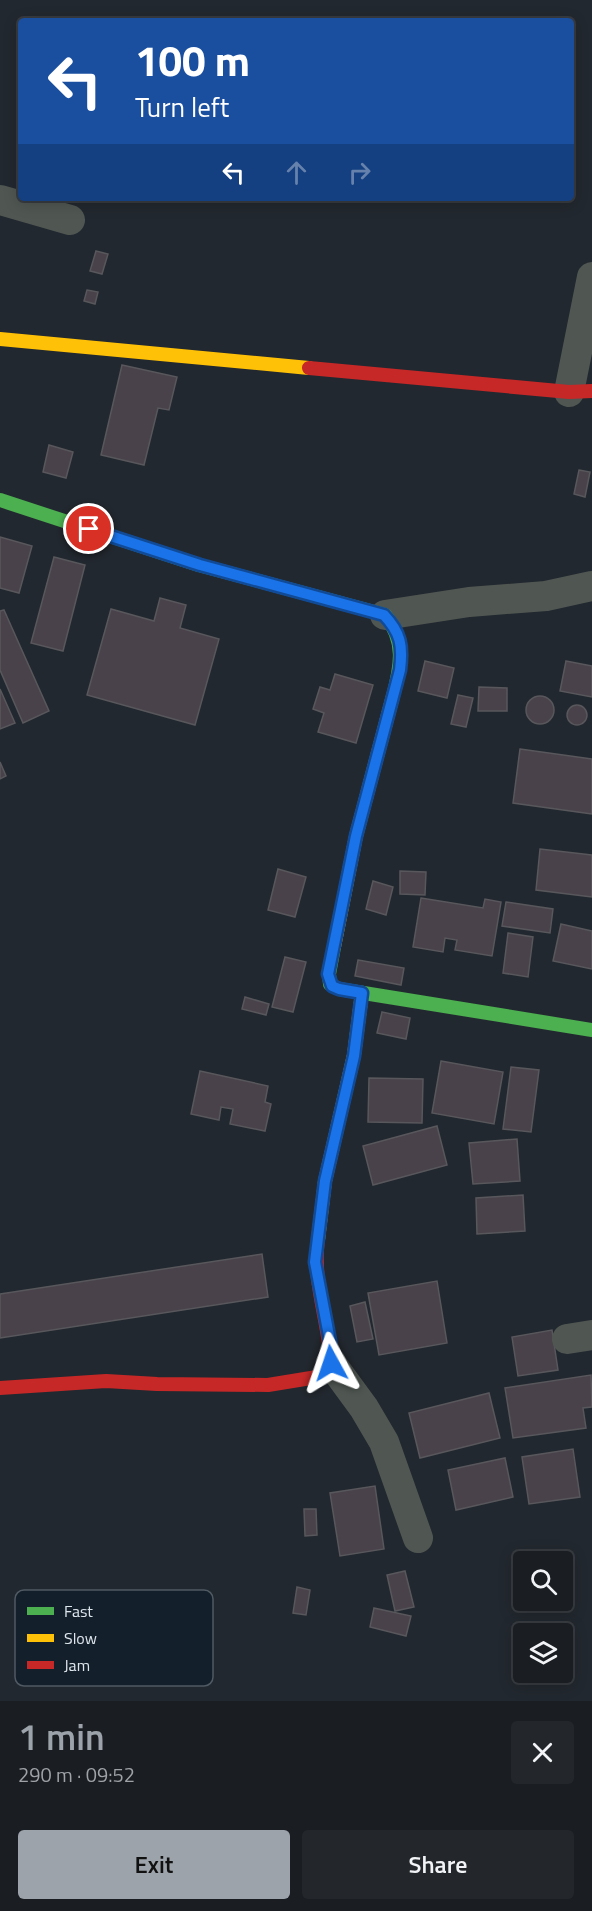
<!DOCTYPE html>
<meta charset="utf-8">
<style>
:root{--surface:#1a1e23;--page:#23272b;--text:#f1f3f6;--muted:#9fa2a6;--line:#383c41;--accent:#9ca3aa}
body{margin:0;font-family:"Titillium Web",sans-serif;background:var(--page);color:var(--text);height:100vh;display:flex;flex-direction:column;font-size:22px;white-space:nowrap}
*{box-sizing:border-box;margin:0}
p{font-size:20px;color:var(--muted)}
.icon{flex:none;width:33px;height:33px;fill:none;stroke:currentColor;stroke-width:2;stroke-linecap:round;stroke-linejoin:round}
.map{position:relative;height:1701px;overflow:hidden}
.side{display:flex;flex-direction:column;background:var(--surface);flex:1}
.side>*{flex:none}
.guide{position:absolute;left:18px;top:18px;width:556px;height:183px;border-radius:6px;box-shadow:0 3px 15px #0003,0 0 0 2px var(--line);background:#1a4fa0;color:#fff;overflow:hidden}
.buttons{position:absolute;left:513px;top:1551px;display:grid;gap:12px}
.buttons a{display:grid;place-items:center;width:60px;height:60px;border-radius:6px;background:var(--surface);box-shadow:0 3px 15px #0003,0 0 0 2px var(--line);font-size:30px}
.pin{position:absolute;display:grid;place-items:center;width:51px;height:51px;color:#fff;margin:-26px;border:3px solid #fff;border-radius:50%;box-shadow:0 2px 6px #0007}
.me{position:absolute;width:66px;margin:-33px;rotate:355deg;stroke-linejoin:round;filter:drop-shadow(0 0 4px #0008)}
.turn{display:flex;align-items:center;gap:21px;height:126px;padding:0 18px;font-size:27px}
.turn .icon{width:78px;height:78px;stroke-width:2.5}
.turn b{display:block;font-size:42px;line-height:51px}
.lanes{display:flex;align-items:center;height:57px;padding:0 18px;background:#0003;justify-content:center;gap:30px;direction:ltr}
.lanes .off{opacity:.35}
.round{display:grid;place-items:center;flex:none;width:63px;height:63px;border-radius:6px;background:var(--page)}
.overview{display:flex;align-items:center;justify-content:space-between;height:102px;padding:0 18px}
h1{font-size:36px;font-weight:600;line-height:45px;color:var(--accent)}
.primary-button{display:flex;gap:12px;margin-top:auto;padding:12px 18px}
.primary-button a{flex:1;height:69px;border-radius:6px;background:var(--accent);color:#111;font-size:24px;font-weight:600;line-height:69px;text-align:center}
.primary-button a+a{background:var(--page);color:var(--text)}
.map>svg:first-child{display:block}
.building{fill:#49424b;stroke:#58575c;stroke-width:1.5}
.lines{fill:none;stroke-linecap:round;stroke-linejoin:round}
.street{stroke:#505752;stroke-width:30}
.fast{stroke:#4caf50;stroke-width:14}
.slow{stroke:#ffc107;stroke-width:14}
.jam{stroke:#c62828;stroke-width:14}
.route-casing{stroke:#114b97;stroke-width:15}
.route{stroke:#1a73e8;stroke-width:10}
.key{fill:#131f2a;stroke:#505a64;stroke-width:1.5}
.key-label{font-size:16px;fill:#dde5ed}
</style>
<div class="map">
<svg width="592" height="1701" viewBox="0 0 592 1701">
<rect width="100%" height="100%" fill="#22282f"/>
<g class="building">
<path d="M96,251l12,3 -6,20 -12,-3z"/>
<path d="M87,290l11,2 -3,12 -11,-3z"/>
<path d="M122,365l55,12 -8,33 -11,-2 -14,57 -43,-10z"/>
<path d="M49,445l24,7 -7,26 -23,-6z"/>
<path d="M579,470l11,2 -5,25 -11,-3z"/>
<path d="M0,537l32,9 -13,47 -19,-5z"/>
<path d="M54,557l31,8 -22,86 -32,-8z"/>
<path d="M160,598l26,7 -6,23 39,11 -24,86 -108,-30 24,-86 43,12z"/>
<path d="M4,610l45,101 -26,12 -23,-53v-59z"/>
<path d="M425,661l29,7 -7,30 -29,-7z"/>
<path d="M566,661l26,5v31l-32,-6z"/>
<path d="M335,674l38,11 -17,58 -38,-11 6,-19 -11,-4 7,-22 10,3z"/>
<path d="M479,687l28,1v23h-29z"/>
<path d="M0,689l15,34 -15,6z"/>
<path d="M458,695l15,3 -7,29 -15,-3z"/>
<circle cx="540" cy="710" r="14"/>
<circle cx="577" cy="715" r="10"/>
<path d="M520,749l72,10v55l-79,-11z"/>
<path d="M0,762l6,14 -6,3z"/>
<path d="M540,849l52,6v42l-56,-7z"/>
<path d="M278,869l28,8 -11,40 -27,-7z"/>
<path d="M400,871l26,1 -1,23 -25,-1z"/>
<path d="M373,881l20,6 -7,28 -20,-6z"/>
<path d="M421,898l62,10 2,-9 16,3 -9,54 -37,-6 2,-10 -12,-2 -2,14 -30,-5z"/>
<path d="M506,902l47,7 -3,24 -48,-7z"/>
<path d="M561,924l31,7v38l-39,-8z"/>
<path d="M508,933l25,4 -5,40 -25,-4z"/>
<path d="M285,957l21,5 -13,50 -21,-5z"/>
<path d="M358,960l46,8 -3,17 -46,-9z"/>
<path d="M245,997l24,7 -3,11 -24,-6z"/>
<path d="M382,1012l28,6 -4,21 -29,-6z"/>
<path d="M441,1061l62,11 -9,52 -62,-11z"/>
<path d="M511,1067l28,3 -8,62 -28,-3z"/>
<path d="M200,1071l68,15 -3,16 6,2 -6,27 -35,-7 3,-15 -12,-2 -2,13 -28,-6z"/>
<path d="M369,1078l54,1 -1,44 -54,-1z"/>
<path d="M437,1126l10,39 -74,20 -10,-39z"/>
<path d="M517,1139l3,42 -47,3 -4,-41z"/>
<path d="M523,1195l2,36 -48,3 -1,-36z"/>
<path d="M262,1254l6,43 -268,41v-44z"/>
<path d="M437,1281l10,62 -68,12 -11,-62z"/>
<path d="M365,1302l8,37 -16,3 -7,-36z"/>
<path d="M552,1330l6,40 -40,6 -6,-39z"/>
<path d="M591,1375l1,32 -9,1 3,20 -73,10 -8,-50z"/>
<path d="M489,1393l11,45 -80,20 -11,-45z"/>
<path d="M573,1449l7,48 -51,7 -7,-47z"/>
<path d="M505,1458l8,39 -57,13 -8,-40z"/>
<path d="M375,1486l9,63 -44,7 -10,-63z"/>
<path d="M304,1509h12l1,26 -12,1z"/>
<path d="M405,1571l9,36 -19,4 -8,-36z"/>
<path d="M297,1587l13,3 -4,25 -13,-2z"/>
<path d="M374,1608l37,8 -5,20 -36,-9z"/>
</g>
<g class="lines">
<g class="street">
<path d="M0,200l70,20"/>
<path d="M569,392l23,-115"/>
<path d="M385,615l84,-13 77,-6 46,-10"/>
<path d="M567,1339l25,-4"/>
<path d="M331,1363l33,45 20,34 34,96"/>
</g>
<g class="fast">
<path d="M0,500l199,65 186,50c21,26 16,51 8,81"/>
<path d="M334,947l-5,27 1,10 9,5 253,41"/>
</g>
<g class="slow">
<path d="M0,339l309,29"/>
<path d="M334,947l22,-111 37,-140"/>
<path d="M318,1240l7,-59 29,-126 8,-62"/>
</g>
<g class="jam">
<path d="M309,368l260,24 23,-1"/>
<path d="M0,1388l106,-7 51,3 111,1 49,-8 14,-14c-2,-41 -19,-82 -13,-123"/>
</g>
</g>
<g class="lines">
<defs>
<path id="route" d="M89,529l111,36 184,50c17,18 19,31 16,55l-44,166 -28,138 4,12 7,3 23,4 -8,63 -29,125 -10,81 15,79 1,22"/>
</defs>
<use href="#route" class="route-casing"/>
<use href="#route" class="route"/>
</g>
<rect x="15" y="1590" width="198" height="96" rx="9" class="key"/>
<rect x="27" y="1607" width="27" height="8" fill="#4caf50"/>
<rect x="27" y="1634" width="27" height="8" fill="#ffc107"/>
<rect x="27" y="1661" width="27" height="8" fill="#c62828"/>
<g class="key-label">
<text x="64" y="1617">Fast</text>
<text x="64" y="1644">Slow</text>
<text x="64" y="1671">Jam</text>
</g>
</svg>
<div class="buttons">
<a><svg class="icon" aria-label="search" viewBox="0 0 24 24"><circle cx="10" cy="10" r="6"/><path d="M15 15l6 6"/></svg></a>
<a><svg class="icon" aria-label="layers" viewBox="0 0 24 24"><path d="M12 4l9 5-9 5-9-5zM3 14l9 5 9-5"/></svg></a>
</div>
<div class="pin" style="left:89px;top:529px;background:#d93025"><svg class="icon" aria-label="arrive" viewBox="0 0 24 24"><path d="M6 21V4h12l-3 4 3 4H6"/></svg></div>
<svg class="me" style="left:331px;top:1363px" viewBox="-20 -20 40 40"><path d="M0-17L14 15 0 8-14 15z" fill="#1a73e8" stroke="#fff" stroke-width="4"/></svg>
<div class="guide">
<div class="turn"><svg class="icon" aria-label="left" viewBox="0 0 24 24"><path d="M17 20v-9H6M10 6l-5 5 5 5"/></svg><div><b>100 m</b>Turn left</div></div>
<div class="lanes"><svg class="icon" aria-label="left" viewBox="0 0 24 24"><path d="M17 20v-9H6M10 6l-5 5 5 5"/></svg><svg class="icon off" aria-label="ahead" viewBox="0 0 24 24"><path d="M12 20V5M6 11l6-6 6 6"/></svg><svg class="icon off" aria-label="right" viewBox="0 0 24 24"><path d="M7 20v-9h11M14 6l5 5-5 5"/></svg></div>
</div>
</div>
<section class="side">
<div class="overview"><div><h1>1 min</h1><p>290 m · 09:52</p></div><a class="round"><svg class="icon" aria-label="close" viewBox="0 0 24 24"><path d="M6 6l12 12M18 6L6 18"/></svg></a></div>
<div class="primary-button"><a>Exit</a><a>Share</a></div>
</section>
